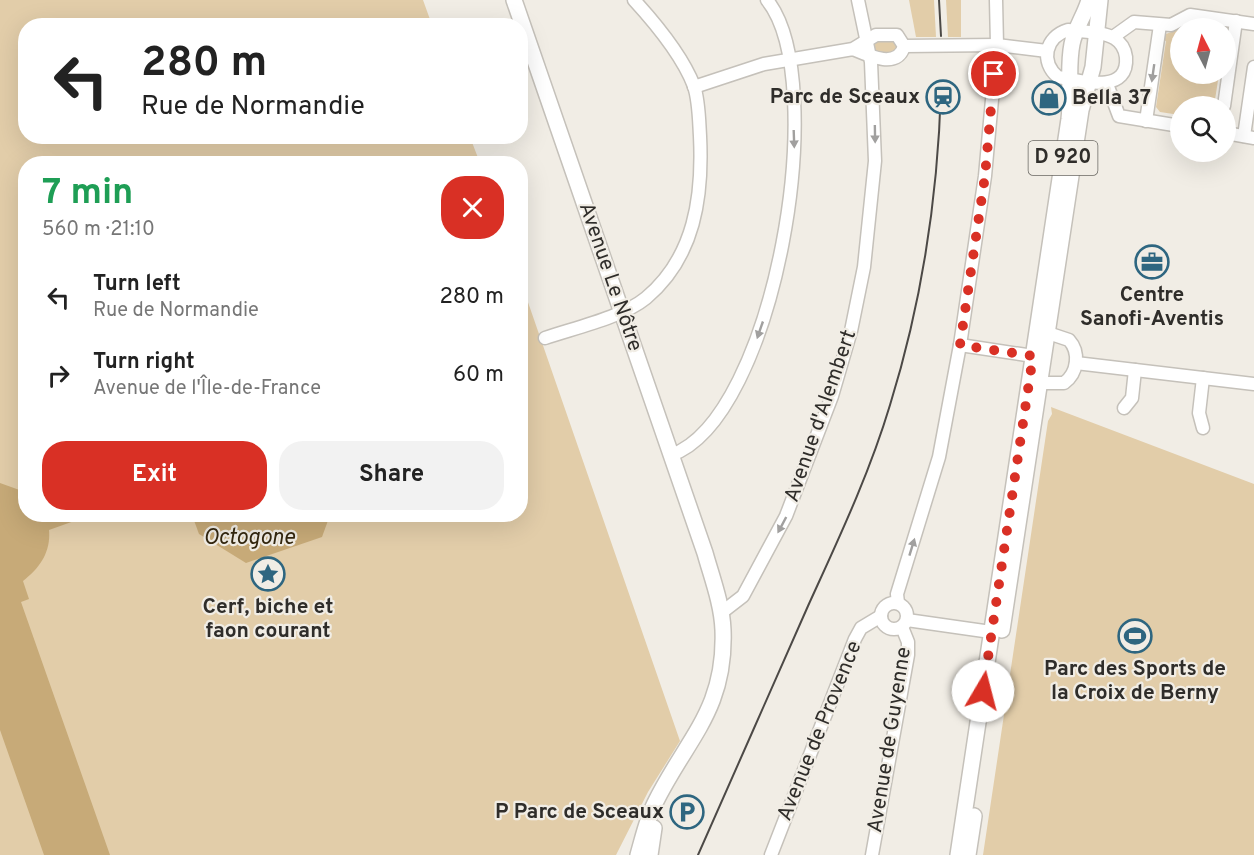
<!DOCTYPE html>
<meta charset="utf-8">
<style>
:root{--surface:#fff;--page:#f2f2f2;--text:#222;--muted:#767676;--accent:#d93025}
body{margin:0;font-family:Overpass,sans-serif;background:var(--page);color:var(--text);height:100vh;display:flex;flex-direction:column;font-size:22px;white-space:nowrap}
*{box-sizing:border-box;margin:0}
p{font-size:20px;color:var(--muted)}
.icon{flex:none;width:33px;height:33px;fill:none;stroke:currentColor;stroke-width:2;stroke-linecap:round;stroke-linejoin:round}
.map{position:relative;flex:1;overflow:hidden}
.panel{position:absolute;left:18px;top:156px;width:510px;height:366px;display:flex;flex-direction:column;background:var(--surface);border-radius:24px;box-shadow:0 6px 24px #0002}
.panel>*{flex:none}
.hud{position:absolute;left:18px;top:18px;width:510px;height:126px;border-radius:24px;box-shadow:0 6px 24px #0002;background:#fff;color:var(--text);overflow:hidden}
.needle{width:39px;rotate:354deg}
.controls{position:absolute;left:1170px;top:18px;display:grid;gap:12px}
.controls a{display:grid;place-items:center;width:66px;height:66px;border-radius:50%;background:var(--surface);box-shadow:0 6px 24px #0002;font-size:30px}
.pin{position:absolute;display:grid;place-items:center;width:51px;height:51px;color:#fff;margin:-26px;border:3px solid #fff;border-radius:50%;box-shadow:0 2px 6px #0007}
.me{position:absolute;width:66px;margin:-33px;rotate:8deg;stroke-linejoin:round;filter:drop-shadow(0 0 4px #0008)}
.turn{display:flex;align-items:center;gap:21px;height:126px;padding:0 24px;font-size:27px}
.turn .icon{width:78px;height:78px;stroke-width:2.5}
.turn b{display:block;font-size:42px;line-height:51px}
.round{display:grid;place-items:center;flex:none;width:63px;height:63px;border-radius:24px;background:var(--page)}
.summary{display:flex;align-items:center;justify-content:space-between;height:102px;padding:0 24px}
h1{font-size:36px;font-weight:700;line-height:45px;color:#1e9e55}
.button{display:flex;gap:12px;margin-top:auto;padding:12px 24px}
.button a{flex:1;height:69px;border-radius:24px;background:var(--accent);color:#fff;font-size:24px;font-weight:700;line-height:69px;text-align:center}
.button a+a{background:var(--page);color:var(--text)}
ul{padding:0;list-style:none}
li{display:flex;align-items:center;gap:18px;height:78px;padding:0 24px}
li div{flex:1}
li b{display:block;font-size:22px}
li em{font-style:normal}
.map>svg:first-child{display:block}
.green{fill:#e2cda9}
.water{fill:#c7aa78}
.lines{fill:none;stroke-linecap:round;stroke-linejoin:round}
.minor-casing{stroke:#c5c1ba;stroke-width:15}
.major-casing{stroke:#c5c1ba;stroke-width:18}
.minor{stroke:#fff;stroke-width:12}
.major{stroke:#fff;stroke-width:15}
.rail{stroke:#4c4946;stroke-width:2}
.oneway{fill:#a1a09f}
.route{stroke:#d93025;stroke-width:10;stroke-dasharray:0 18}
.labels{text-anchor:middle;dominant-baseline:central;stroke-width:4.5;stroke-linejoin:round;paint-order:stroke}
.shield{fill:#f1ede5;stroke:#696762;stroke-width:1.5}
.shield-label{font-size:20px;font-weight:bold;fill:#2f2d2a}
.poi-label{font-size:21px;font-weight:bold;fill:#2f2d2a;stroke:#f1ede5}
.street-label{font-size:21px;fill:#2f2d2a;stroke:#f1ede5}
.water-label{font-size:22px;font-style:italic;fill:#34270f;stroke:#f1ede5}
</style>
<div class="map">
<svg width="1254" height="855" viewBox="0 0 1254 855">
<rect width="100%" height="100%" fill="#f1ede5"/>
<g class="green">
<path d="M0,0h423l9,25 -406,1v110l444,1 10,26 -454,1v350h494l1,-232 159,459 -32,51 -32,63h-616z"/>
<path d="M909,0h25l2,37h-20z"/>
<path d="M946,0h15v37h-13z"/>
<path d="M1180,29v45h39l-5,32h-34v9l-20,-3 -4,-5 10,-66 -4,-1 1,-5z"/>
<path d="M894,37l5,13 -21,6 -8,-9 1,-5z"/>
<path d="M1051,407l203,77v371h-271l65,-434 4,-7z"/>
</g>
<g class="water">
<path d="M0,483l25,9 1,22 65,1 -42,15c2,22 -9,38 -26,51l6,18 -8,3 89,253h-66l-44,-125z"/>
<path d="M192,515v-1l138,1 -8,22 -76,26 -47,-29z"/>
</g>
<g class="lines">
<defs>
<g id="minor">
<path d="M1068,30c14,2 34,1 46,8 8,5 11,11 12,19 3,38 -46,24 -68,20 -18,-15 -13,-40 10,-47z"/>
<path d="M1113,37l21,-15 37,3 19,-10 64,9"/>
<path d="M904,46l93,-1 50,6"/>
<path d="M1107,84l12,32 61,10"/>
<path d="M694,87l70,-23 89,-15 23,-14h21l7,11c-6,24 -37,9 -51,3"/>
<path d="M1224,106l12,-85"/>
<path d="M1146,121l14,-96"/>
<path d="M1226,133l28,5"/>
<path d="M1244,136l10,-69"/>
<path d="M545,338c29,-10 78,-21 101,-40 49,-41 57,-102 54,-162 -1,-16 -1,-35 -6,-50 -12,-31 -38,-62 -60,-86"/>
<path d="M960,345l73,11"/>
<path d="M1076,363l178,21"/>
<path d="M1203,378l-4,35 4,15"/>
<path d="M1040,383h24c14,-10 16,-31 5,-43l-21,-7"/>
<path d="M1124,408l8,-10 3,-28"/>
<path d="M671,455c104,-36 161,-375 96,-455"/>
<circle cx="894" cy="616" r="13"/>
<path d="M898,603l-1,-9 42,-137 21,-112 25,-169 12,-131 -1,-45"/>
<path d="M721,613l22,-17 43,-80 46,-120 19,-65 13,-64 11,-106 -4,-99 -13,-62"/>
<path d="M907,620l84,12"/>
<path d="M771,855l84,-216 6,-11 20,-12"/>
<path d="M872,855l36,-200v-13l-6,-15"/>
</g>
<g id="major">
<path d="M514,0l191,553c7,25 17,51 18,77 3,80 -36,108 -68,173 -8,16 -12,35 -17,52"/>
<path d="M1002,630l79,-520 12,-43 7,-67"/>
<path d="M650,855l4,-27"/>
<path d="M958,855l111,-736c3,-25 -2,-50 3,-75 3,-16 13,-29 17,-44"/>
<path d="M968,855l6,-39"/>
</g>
</defs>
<use href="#minor" class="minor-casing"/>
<use href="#major" class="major-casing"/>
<use href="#minor" class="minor"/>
<use href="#major" class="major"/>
<g class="rail">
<path d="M939,0l2,36"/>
<path d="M698,855c37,-83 73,-166 110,-249 30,-66 61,-131 82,-201 32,-103 48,-209 51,-317"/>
</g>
</g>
<defs><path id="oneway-solid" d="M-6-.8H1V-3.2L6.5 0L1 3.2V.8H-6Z" transform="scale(1.5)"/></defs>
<g class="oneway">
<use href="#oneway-solid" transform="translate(1153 73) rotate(98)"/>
<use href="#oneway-solid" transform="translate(875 134) rotate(89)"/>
<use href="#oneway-solid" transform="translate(794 139) rotate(88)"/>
<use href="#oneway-solid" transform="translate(760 330) rotate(109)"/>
<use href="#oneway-solid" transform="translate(782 525) rotate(118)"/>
<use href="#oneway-solid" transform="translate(912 547) rotate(-73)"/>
</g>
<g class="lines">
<path class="route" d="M983,691l50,-335 -73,-11 25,-169 9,-102"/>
</g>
<defs>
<symbol id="station-ring" viewBox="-11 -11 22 22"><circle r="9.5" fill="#f1ede5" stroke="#2e6680" stroke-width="1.5"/><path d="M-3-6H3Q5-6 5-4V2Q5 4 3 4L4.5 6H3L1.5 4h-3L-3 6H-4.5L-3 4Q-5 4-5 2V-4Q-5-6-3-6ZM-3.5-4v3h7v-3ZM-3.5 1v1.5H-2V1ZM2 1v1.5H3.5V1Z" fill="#2e6680"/></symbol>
<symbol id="shop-ring" viewBox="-11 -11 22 22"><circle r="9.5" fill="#f1ede5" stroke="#2e6680" stroke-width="1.5"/><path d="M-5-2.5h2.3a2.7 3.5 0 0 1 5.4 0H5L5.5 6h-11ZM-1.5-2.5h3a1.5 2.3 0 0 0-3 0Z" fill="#2e6680"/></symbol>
<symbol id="office-ring" viewBox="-11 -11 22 22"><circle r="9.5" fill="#f1ede5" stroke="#2e6680" stroke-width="1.5"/><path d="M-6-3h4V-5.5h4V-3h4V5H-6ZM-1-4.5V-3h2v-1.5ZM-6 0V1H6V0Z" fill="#2e6680"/></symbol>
<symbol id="sight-ring" viewBox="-11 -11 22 22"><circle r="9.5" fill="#f1ede5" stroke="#2e6680" stroke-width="1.5"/><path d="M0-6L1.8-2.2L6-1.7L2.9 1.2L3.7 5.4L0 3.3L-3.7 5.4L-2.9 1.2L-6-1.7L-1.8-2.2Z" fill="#2e6680"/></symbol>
<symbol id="stadium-ring" viewBox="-11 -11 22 22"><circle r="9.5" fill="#f1ede5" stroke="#2e6680" stroke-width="1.5"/><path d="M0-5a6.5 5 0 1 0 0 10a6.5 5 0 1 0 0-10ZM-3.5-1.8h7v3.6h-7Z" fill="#2e6680"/></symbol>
<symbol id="parking-ring" viewBox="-11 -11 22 22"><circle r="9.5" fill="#f1ede5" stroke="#2e6680" stroke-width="1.5"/><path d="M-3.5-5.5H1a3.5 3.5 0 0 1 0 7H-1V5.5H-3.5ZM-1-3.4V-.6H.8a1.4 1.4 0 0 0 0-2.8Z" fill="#2e6680"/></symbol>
</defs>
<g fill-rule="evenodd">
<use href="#station-ring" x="924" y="78" width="38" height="38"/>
<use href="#shop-ring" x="1030" y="79" width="38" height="38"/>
<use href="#office-ring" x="1133" y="243" width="38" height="38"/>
<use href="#sight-ring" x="249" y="555" width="38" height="38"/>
<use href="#stadium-ring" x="1116" y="617" width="38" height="38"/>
<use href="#parking-ring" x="668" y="793" width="38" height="38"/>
</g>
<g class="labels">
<rect class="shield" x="1028.5" y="141" width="69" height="34" rx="4.5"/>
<g class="shield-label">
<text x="1063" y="158">D 920</text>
</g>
<g class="poi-label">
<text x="920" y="97" text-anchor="end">Parc de Sceaux</text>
<text x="1072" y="98" text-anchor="start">Bella 37</text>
<text x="1152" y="295">Centre<tspan x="1152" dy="24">Sanofi-Aventis</tspan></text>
<text x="268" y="607">Cerf, biche et<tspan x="268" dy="24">faon courant</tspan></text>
<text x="1135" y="669">Parc des Sports de<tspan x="1135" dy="24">la Croix de Berny</tspan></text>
<text x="664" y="812" text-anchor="end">P Parc de Sceaux</text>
</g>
<g class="street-label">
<text transform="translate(610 277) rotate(71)">Avenue Le Nôtre</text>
<text transform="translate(821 416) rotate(-71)">Avenue d'Alembert</text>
<text transform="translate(820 731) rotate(-68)">Avenue de Provence</text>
<text transform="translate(890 740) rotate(-81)">Avenue de Guyenne</text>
</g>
<g class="water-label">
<text x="249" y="538">Octogone</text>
</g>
</g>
</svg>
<div class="controls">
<a><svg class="needle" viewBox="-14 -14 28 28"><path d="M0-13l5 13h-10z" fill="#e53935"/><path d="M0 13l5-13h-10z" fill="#767676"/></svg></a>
<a><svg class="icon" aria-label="search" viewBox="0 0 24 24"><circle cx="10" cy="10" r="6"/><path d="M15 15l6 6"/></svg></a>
</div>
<div class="pin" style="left:994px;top:74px;background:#d93025"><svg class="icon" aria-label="arrive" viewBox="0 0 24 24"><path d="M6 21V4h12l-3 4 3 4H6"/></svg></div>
<svg class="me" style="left:983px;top:691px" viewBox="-20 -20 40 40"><circle r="19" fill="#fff"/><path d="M0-13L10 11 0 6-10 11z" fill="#d93025"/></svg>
<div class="hud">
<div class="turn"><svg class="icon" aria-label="left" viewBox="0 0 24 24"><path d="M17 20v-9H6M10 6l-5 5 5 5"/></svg><div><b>280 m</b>Rue de Normandie</div></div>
</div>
<section class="panel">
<div class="summary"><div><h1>7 min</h1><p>560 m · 21:10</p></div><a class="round" style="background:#d93025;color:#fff"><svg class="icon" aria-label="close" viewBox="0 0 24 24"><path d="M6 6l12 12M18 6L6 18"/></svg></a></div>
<ul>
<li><svg class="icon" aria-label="left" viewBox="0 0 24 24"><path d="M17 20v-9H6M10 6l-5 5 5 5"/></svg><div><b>Turn left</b><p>Rue de Normandie</p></div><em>280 m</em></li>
<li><svg class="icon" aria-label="right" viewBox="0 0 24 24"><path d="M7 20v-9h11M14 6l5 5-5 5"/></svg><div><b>Turn right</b><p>Avenue de l'Île-de-France</p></div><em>60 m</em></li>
</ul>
<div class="button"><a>Exit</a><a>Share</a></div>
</section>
</div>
